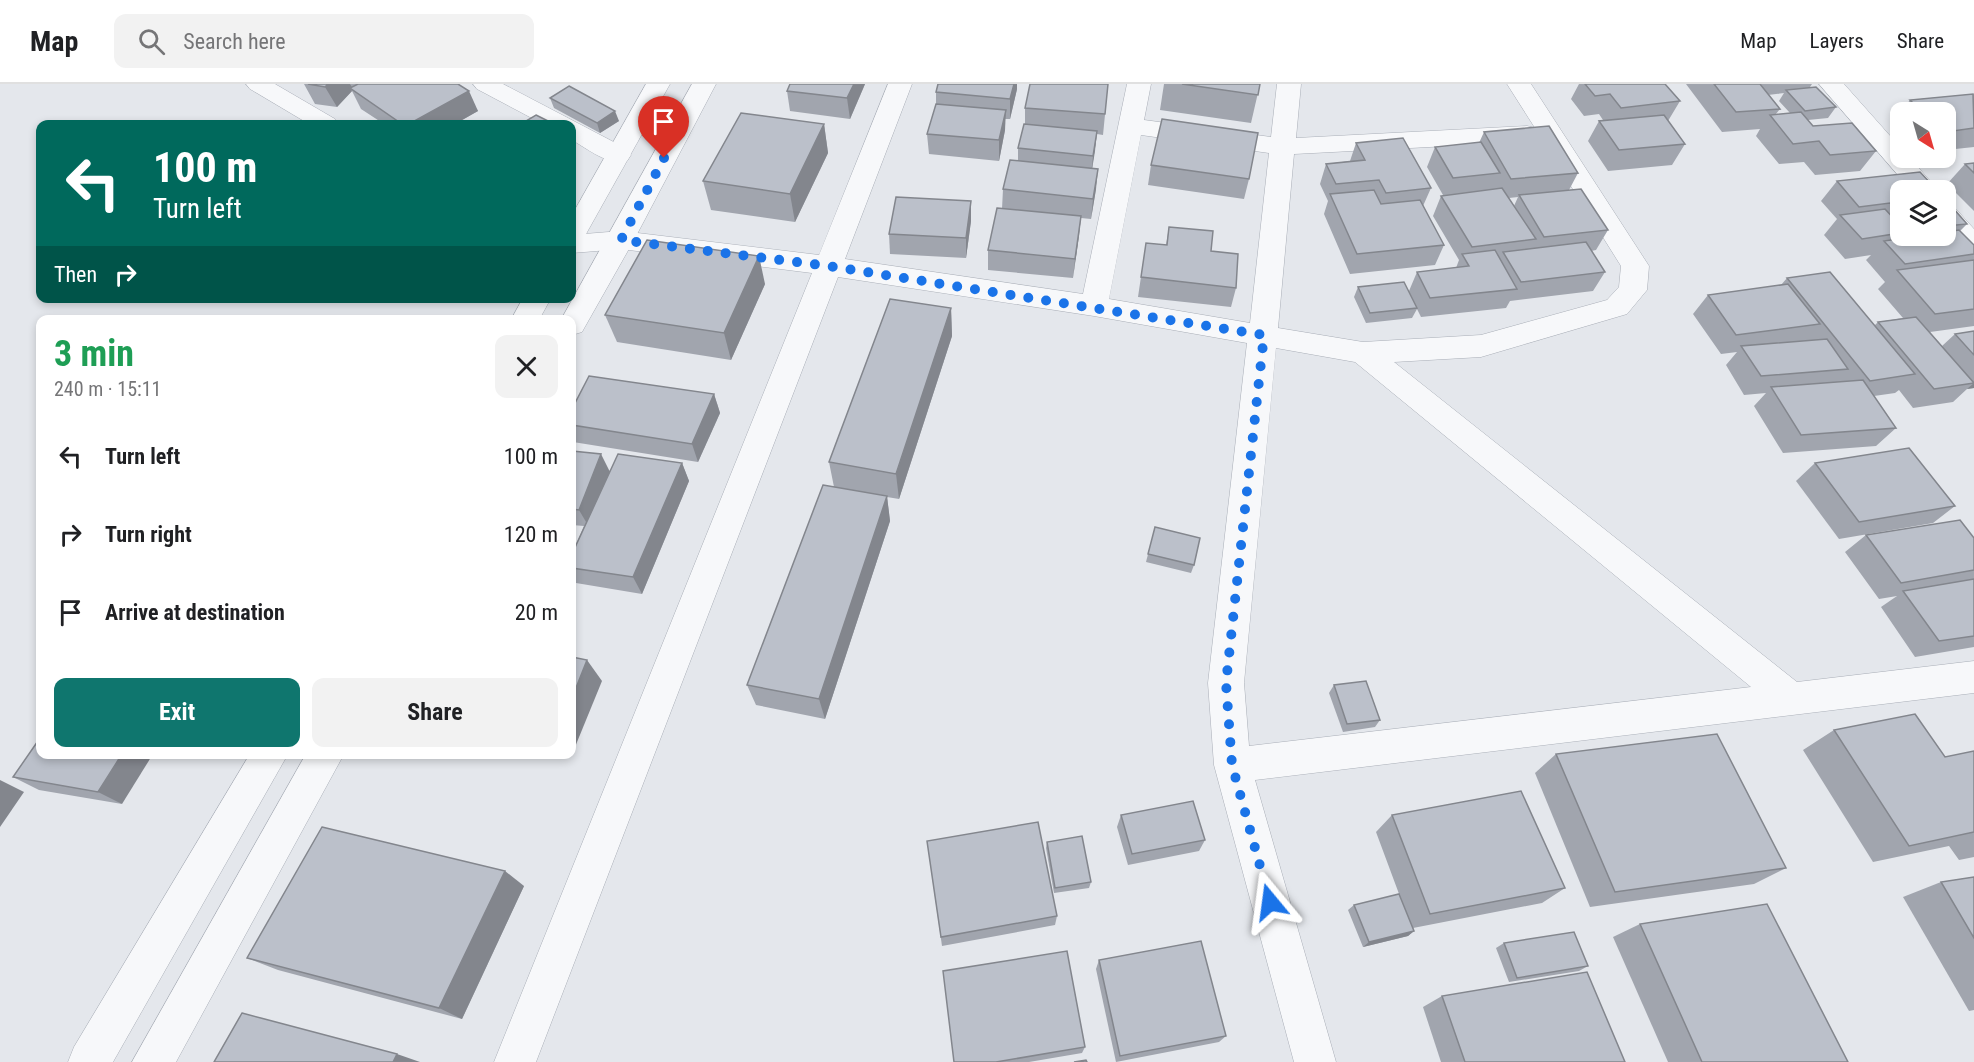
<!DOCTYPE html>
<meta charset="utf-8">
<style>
:root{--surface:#fff;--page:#f2f2f2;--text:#202124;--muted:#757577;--line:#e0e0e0;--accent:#0f766e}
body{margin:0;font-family:"Roboto Condensed",sans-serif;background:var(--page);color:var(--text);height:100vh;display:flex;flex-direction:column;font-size:22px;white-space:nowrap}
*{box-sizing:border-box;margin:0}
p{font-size:20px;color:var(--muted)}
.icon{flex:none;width:33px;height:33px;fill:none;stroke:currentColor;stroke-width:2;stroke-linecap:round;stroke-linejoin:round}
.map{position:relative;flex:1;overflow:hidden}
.side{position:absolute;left:36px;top:231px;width:540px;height:444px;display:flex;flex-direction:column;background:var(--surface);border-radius:12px;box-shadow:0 3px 9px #0003}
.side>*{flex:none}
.banner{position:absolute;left:36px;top:36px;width:540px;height:183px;border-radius:12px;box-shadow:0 3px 9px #0003;background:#00695c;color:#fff;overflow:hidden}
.needle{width:39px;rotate:143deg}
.tools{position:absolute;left:1890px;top:18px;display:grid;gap:12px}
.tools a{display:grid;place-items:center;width:66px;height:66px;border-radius:12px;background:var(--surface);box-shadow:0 3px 9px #0003;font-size:30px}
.pin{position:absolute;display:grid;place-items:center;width:51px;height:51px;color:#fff;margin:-62px -26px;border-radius:50% 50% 50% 0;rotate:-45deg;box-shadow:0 0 6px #0007}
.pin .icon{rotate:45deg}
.me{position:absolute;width:66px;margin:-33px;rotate:344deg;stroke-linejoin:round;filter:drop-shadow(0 0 4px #0008)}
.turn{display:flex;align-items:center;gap:21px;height:126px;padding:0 18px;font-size:27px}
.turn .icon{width:78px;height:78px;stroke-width:2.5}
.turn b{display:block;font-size:42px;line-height:51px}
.then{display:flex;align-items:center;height:57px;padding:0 18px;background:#0003;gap:12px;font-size:22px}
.round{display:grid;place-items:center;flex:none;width:63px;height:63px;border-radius:12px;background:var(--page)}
.summary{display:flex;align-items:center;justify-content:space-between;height:102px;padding:0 18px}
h1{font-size:36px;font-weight:700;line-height:45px;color:#1e9e55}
.cta{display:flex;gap:12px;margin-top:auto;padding:12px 18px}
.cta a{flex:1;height:69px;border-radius:12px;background:var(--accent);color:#fff;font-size:24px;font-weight:700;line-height:69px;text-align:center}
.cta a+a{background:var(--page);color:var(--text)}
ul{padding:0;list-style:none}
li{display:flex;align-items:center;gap:18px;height:78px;padding:0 18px}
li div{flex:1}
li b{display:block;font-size:22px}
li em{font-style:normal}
header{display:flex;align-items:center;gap:36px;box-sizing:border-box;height:84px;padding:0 30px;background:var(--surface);border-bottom:2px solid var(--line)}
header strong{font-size:28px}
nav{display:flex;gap:33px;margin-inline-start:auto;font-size:21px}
.search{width:420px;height:54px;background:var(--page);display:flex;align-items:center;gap:15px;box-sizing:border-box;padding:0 21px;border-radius:12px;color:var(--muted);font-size:22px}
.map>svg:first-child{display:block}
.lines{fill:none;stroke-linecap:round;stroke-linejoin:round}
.minor-casing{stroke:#a9aeb7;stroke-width:1}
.tertiary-casing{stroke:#a9aeb7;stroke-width:1}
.minor{fill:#f7f8fa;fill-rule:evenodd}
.tertiary{fill:#f7f8fa;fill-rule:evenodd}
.wall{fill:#a1a5ae;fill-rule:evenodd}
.shaded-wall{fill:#83868d}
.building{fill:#bbc0ca;stroke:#83868d;stroke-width:1.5}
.route{stroke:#1a73e8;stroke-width:10;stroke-dasharray:0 18}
</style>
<header>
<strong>Map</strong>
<div class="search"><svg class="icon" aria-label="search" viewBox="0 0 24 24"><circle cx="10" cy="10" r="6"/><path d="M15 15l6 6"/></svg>Search here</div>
<nav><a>Map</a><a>Layers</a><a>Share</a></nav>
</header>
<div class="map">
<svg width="1974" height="978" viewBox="0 0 1974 978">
<rect width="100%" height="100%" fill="#e4e7ec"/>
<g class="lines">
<defs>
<g id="minor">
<path d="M246,0h29l60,35 3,5h-29l-59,-35z"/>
<path d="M473,0h30l124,65 4,6 -4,6c-19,5 -39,-12 -55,-21v-16h-29l-66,-35z"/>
<path d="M888,0h24l-67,175 238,35 44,-210h24l-7,36 127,17 6,-53h24l-5,54 231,-12 8,2 -28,-44h24l118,182 -2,24 -20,24 -146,43 -87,5 403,320 177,-21v32l-719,87 81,282h-42l-80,-297 -6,-82 39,-340 -153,-27 -256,-39 -302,785h-42l318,-789 -191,-24 -49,4v-18l49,-4 198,24zM1141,51l128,18 -19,170 -141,-24zM1539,51l82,131 -2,21 -12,13 -126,35 -118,7 -85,-14 16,-174 233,-12 9,-2zM1276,264l79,14 396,325 -502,59 -5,-63z"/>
<path d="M1819,0h25l56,63v11h10l28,32h-27z"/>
<path d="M1946,121l9,3 19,21v26l-9,-2 -19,-23z"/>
</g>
<g id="tertiary">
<path d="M646,0h24l-89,159 -9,3v-31z"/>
<path d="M692,0h24l-82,156 -52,92 -10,3v-15h-11z"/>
<path d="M523,214h28l-12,22h-28z"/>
<path d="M250,670h38l-175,308h-45l6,-15z"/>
<path d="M306,670h38l-168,308h-44z"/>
</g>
</defs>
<use href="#minor" class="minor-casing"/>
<use href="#tertiary" class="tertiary-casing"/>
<use href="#minor" class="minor"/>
<use href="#tertiary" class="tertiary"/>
</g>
<g class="wall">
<path d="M304,0h154l20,27 -23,13h-71l-23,-15 -9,-18 -15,16 -22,-3z"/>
<path d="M865,0l-15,35 -60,-8 -3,-20z"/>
<path d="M938,0h79v5l-7,30h-5v11l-6,31 -70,-7 -2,-20 9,-30v-12z"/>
<path d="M1108,0l-5,51 -6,-1 -5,34 4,21 -5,30 -10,-1 -8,60 -85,-8v-20l14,-41 1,-20 15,-29v-12l7,-24v-16z"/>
<path d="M1164,0h96l-9,39 -91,-13z"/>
<path d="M1579,0h86l15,17 -12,20 17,23 -13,21 -64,6 -20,-30 11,-20 4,-1 -4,-6 -15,2 -13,-17z"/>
<path d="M1686,0h126l-2,3 26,20 -8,11 -20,2 5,6 63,25 -16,20 -45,4 -11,-13 -25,2 -23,-28 4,-7 -38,3zM1784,9l-5,8 11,12 -15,2 5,-6 -12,-14z"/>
<path d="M1974,10v53l-28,3v-38h-46v16l-6,-7 16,-21z"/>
<path d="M550,14l69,23 -19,12 -46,-25z"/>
<path d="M824,40l4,29 -33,69 -84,-12 -8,-29z"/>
<path d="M1484,48l94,41 -9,17 39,40 -12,20 -5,1 14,21 -12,19 -83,10 -4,7 -85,9 -4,-8 -5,9 -46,5 -12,-26 4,-10 51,4 8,-19 39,-4 3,-8 -26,-44 8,-20 2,-1 -16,-28 8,-20 44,-4zM1518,113l-4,9 -5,-8z"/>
<path d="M1356,59l75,45 -8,18 21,39 -9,20 -85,9 -26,-60 4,-13 -8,-17 6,-20 24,-3z"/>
<path d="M1974,79v48l-27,-27 18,-20z"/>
<path d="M1151,81l98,14 -5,20 -96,-14z"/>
<path d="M1837,97l63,9v46h46v-36l21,24 -7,7 14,14v81l-44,6 12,14 13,-12 19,-3v57l-7,1 -14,13 -40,6 -14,-18 -4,3 -21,3 22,32 -20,18 -93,7 -29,-47 12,-13 -22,2 -18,-30 11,-13 -16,2 -28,-40 15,-19 73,-10 6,-7 87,48 4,-4 25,-4 -25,-29 7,-7 -19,-22 5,-5 -26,4 -21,-24 13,-16 -16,-18z"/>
<path d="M971,117v20l-5,37 -76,-4 -1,-20z"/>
<path d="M1169,143l42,24 25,37 -5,19 -93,-10 8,-54 20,2z"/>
<path d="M765,200l-34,76 -114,-18 -12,-27z"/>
<path d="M951,224l1,28 -53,163 -12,-2 3,24 -65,198 -69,-14 -9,-20 87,-198 -5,-25z"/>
<path d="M714,310l6,19 -22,49 -125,-20 -1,-2v-31z"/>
<path d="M572,367l38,20 72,-8 7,18 -47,113 -66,-11 -4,-7v-22l12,-28 -12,-1z"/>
<path d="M1815,379l140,43 -22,17 -94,16 -43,-58z"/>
<path d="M1155,443l39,38 -3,8 -45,-11z"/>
<path d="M1866,451l108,35v77l-59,10 -34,-50 16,-11 -18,3 -34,-47z"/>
<path d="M1334,601l46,35 -5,7 -32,5 -14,-39z"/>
<path d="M1834,646l111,27 29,-6v106l-15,3 -10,-14 -76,16 -70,-112z"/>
<path d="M40,654l82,66 -83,-14 -26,-13z"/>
<path d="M1556,670l230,114 -32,16 -164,23 -55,-134z"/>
<path d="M1121,731l84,25 -6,11 -71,14 -11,-38z"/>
<path d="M1392,731l173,73 -23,15 -129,25 1,3 -6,5 -45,11 -15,-37 6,-5 51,5 -29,-78z"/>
<path d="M927,757l130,75 -2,9 -113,21z"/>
<path d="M1047,758l44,40 -2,6 -35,5 -8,-45z"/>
<path d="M1974,793v133l-5,1 -66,-114 38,-15z"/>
<path d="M524,802l-62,133 -184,-49 -31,-12z"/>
<path d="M1640,840l208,138h-180l-55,-125z"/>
<path d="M1504,859l84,23 -9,5 -70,11 -13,-34z"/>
<path d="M1099,876l127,76 -7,6 -103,20 -20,-93z"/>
<path d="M1442,912l183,66h-184l-18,-55z"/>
<path d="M1085,963l-3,6 -53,9h-75z"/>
</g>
<g class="shaded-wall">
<path d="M328,0h22l3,5 -3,-1 2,3 -15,16 -12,-20z"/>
<path d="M854,0h11l-15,35 -3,-21z"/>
<path d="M1014,0h3v5l-7,30v-20z"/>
<path d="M469,7l9,20 -23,13h-46z"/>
<path d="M1006,26l-1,20 -6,31v-21z"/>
<path d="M615,27l4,10 -19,12 -3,-10z"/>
<path d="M824,40l4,29 -33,69 -5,-28z"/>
<path d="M1097,47l-2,20 -4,25 2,-20z"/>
<path d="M572,59l3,9 -3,2z"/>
<path d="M1098,85l-2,20 -5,30 2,-20z"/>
<path d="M971,117v20l-5,37v-20z"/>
<path d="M1081,132l-2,20 -6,42 2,-19z"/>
<path d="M759,172l6,28 -34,76 -7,-27z"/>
<path d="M951,224l1,28 -53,163 -3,-25z"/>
<path d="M1974,299v5l-7,1z"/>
<path d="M714,310l6,19 -22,49 -6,-18z"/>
<path d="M601,370l9,18 -21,55 -10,-17z"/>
<path d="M682,379l7,18 -47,113 -9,-17z"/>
<path d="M887,412l3,25 -65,198 -6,-20z"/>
<path d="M587,576l15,21 -27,66 -3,-4v-45z"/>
<path d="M122,670h31l-31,50 -24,-12z"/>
<path d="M0,696l24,12 -24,35z"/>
<path d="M505,787l19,15 -62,133 -23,-11z"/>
<path d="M1414,847l-6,5 -45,11 6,-5z"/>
<path d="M397,970l23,8h-27z"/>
</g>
<g class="building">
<path d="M308,0h20l-3,3z"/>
<path d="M358,0h100l11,7 -60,33h-7l-52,-36z"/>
<path d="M790,0h64l-7,14 -60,-7z"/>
<path d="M938,0h76l-4,15 -74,-7z"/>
<path d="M1030,0h78l-3,30 -80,-6z"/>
<path d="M1182,0h78l-2,11z"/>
<path d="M1585,0h80l15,17 -59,7 -11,-14 -15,2z"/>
<path d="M1714,0h46l20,25 -44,3z"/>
<path d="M569,2l46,25 -18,12 -47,-25z"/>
<path d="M1816,3l20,20 -31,4 -19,-21z"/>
<path d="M1973,10l1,34 -28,4v-20h-24l-12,-12z"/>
<path d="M936,20l70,6 -7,30 -72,-6z"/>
<path d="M1801,28l12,14 39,-3 24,28 -46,4 -11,-14 -26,3 -23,-29z"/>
<path d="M741,29l83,11 -34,70 -87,-13z"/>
<path d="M536,31l18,9h-33z"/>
<path d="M1664,31l21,29 -66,6 -20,-29z"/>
<path d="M1162,35l96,14 -9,46 -98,-14z"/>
<path d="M1024,40l73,7 -4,25 -75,-8z"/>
<path d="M1549,42l29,47 -67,6 -27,-47z"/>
<path d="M1403,54l28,50 -45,5 -7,-13 -43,4 -10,-20 39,-4 -9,-17z"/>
<path d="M1481,58l19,31 -47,5 -18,-31z"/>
<path d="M1010,76l88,9 -5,30 -90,-10z"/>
<path d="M1974,79v10l-9,-9z"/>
<path d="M1920,88l17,18h-37v24h-1l-9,-11 -31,4 -22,-26z"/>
<path d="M1502,104l34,51 -64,8 -31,-51z"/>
<path d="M1581,105l27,41 -64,7 -25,-42z"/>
<path d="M1374,106l7,14 39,-4 24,45 -87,9 -27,-60z"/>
<path d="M896,113l75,4 -5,37 -77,-4z"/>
<path d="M1946,116l21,24 -21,2z"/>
<path d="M997,124l84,8 -6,43 -87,-9z"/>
<path d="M1885,125l12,13h3v11l-38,6 -22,-24z"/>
<path d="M1169,143l44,4 -2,20 27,3 -2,34 -95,-11 5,-34 21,2z"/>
<path d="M1959,146l15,15v9l-69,10 -21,-23 34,-5h28v-4z"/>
<path d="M647,156l112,16 -35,77 -119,-18z"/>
<path d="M1586,158l19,30 -84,10 -18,-30z"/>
<path d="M1495,166l22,39 -87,9 -13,-26 52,-6 -7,-12z"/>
<path d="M1974,176v49l-39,5 -38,-44z"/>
<path d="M1830,188l85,102 -45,7 -83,-103z"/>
<path d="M1404,198l13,26 -47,5 -12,-26z"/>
<path d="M1788,200l32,40 -84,11 -28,-40z"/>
<path d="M890,215l61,9 -55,166 -67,-12z"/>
<path d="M1916,233l58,66 -40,6 -56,-67z"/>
<path d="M1974,247v24l-19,-21z"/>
<path d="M1827,255l21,30 -87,7 -20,-30z"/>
<path d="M589,292l125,18 -22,50 -120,-19v-16z"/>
<path d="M1863,296l33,48 -95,7 -30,-48z"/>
<path d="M1909,364l46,58 -96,16 -44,-59z"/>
<path d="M572,367l29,3 -22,56 -7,-1z"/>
<path d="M618,370l64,9 -49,114 -61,-9v-14z"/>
<path d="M823,401l64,11 -68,203 -72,-14z"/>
<path d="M1960,436l14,18v32l-73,13 -35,-48z"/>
<path d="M1155,443l45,11 -6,27 -46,-11z"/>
<path d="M1974,495v57l-35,5 -36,-50z"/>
<path d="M572,573l15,3 -15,38z"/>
<path d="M1366,597l14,39 -33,4 -13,-39z"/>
<path d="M1915,630l30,43 29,-6v81l-65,14 -75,-116z"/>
<path d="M1717,650l69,134 -171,24 -59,-138z"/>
<path d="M40,654v16h82l-24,38 -85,-15z"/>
<path d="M1521,707l44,97 -135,26 -38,-99z"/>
<path d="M1193,717l12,39 -73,14 -11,-39z"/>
<path d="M1038,738l19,94 -116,21 -14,-96z"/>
<path d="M322,743l183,44 -66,137 -192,-50z"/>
<path d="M1082,752l9,46 -36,6 -8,-46z"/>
<path d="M1974,793v61l-33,-56z"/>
<path d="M1399,810l15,37 -45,11 -15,-37z"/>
<path d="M1767,820l81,158h-146l-62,-138z"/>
<path d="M1574,848l14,34 -71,12 -13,-35z"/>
<path d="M1201,857l25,95 -106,20 -21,-96z"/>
<path d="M1067,867l18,96 -89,15h-42l-11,-91z"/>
<path d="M1587,888l38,90h-160l-23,-66z"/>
<path d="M242,929l155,41 -4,8h-179z"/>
<path d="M1086,976l1,2h-13z"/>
</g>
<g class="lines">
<path class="route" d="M664,74l-43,82 207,26 436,69 -38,348 6,82 38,137"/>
</g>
</svg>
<div class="tools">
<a><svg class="needle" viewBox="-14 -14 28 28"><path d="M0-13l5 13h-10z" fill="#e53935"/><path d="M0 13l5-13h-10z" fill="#757577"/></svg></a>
<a><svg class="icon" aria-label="layers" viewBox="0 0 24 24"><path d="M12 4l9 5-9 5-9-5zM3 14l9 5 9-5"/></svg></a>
</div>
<div class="pin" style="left:664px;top:74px;background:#d93025"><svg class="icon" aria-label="arrive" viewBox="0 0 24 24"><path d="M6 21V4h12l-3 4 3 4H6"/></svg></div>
<svg class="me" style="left:1270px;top:818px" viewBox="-20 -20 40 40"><path d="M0-17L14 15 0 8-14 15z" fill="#1a73e8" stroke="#fff" stroke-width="4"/></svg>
<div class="banner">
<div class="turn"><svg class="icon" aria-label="left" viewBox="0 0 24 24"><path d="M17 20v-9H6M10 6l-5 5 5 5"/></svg><div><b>100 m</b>Turn left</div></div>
<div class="then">Then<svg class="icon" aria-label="right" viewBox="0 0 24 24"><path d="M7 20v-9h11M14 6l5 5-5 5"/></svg></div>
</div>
<section class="side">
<div class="summary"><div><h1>3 min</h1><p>240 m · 15:11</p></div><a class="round"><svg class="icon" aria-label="close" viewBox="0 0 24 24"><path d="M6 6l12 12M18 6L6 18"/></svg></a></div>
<ul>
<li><svg class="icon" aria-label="left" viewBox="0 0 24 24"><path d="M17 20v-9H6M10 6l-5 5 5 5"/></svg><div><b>Turn left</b></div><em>100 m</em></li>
<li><svg class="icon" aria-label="right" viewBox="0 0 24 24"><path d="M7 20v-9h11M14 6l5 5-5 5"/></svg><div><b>Turn right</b></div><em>120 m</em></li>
<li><svg class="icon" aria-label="arrive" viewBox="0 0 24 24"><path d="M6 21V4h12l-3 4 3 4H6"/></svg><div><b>Arrive at destination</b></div><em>20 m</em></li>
</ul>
<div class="cta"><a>Exit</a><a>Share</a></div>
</section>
</div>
